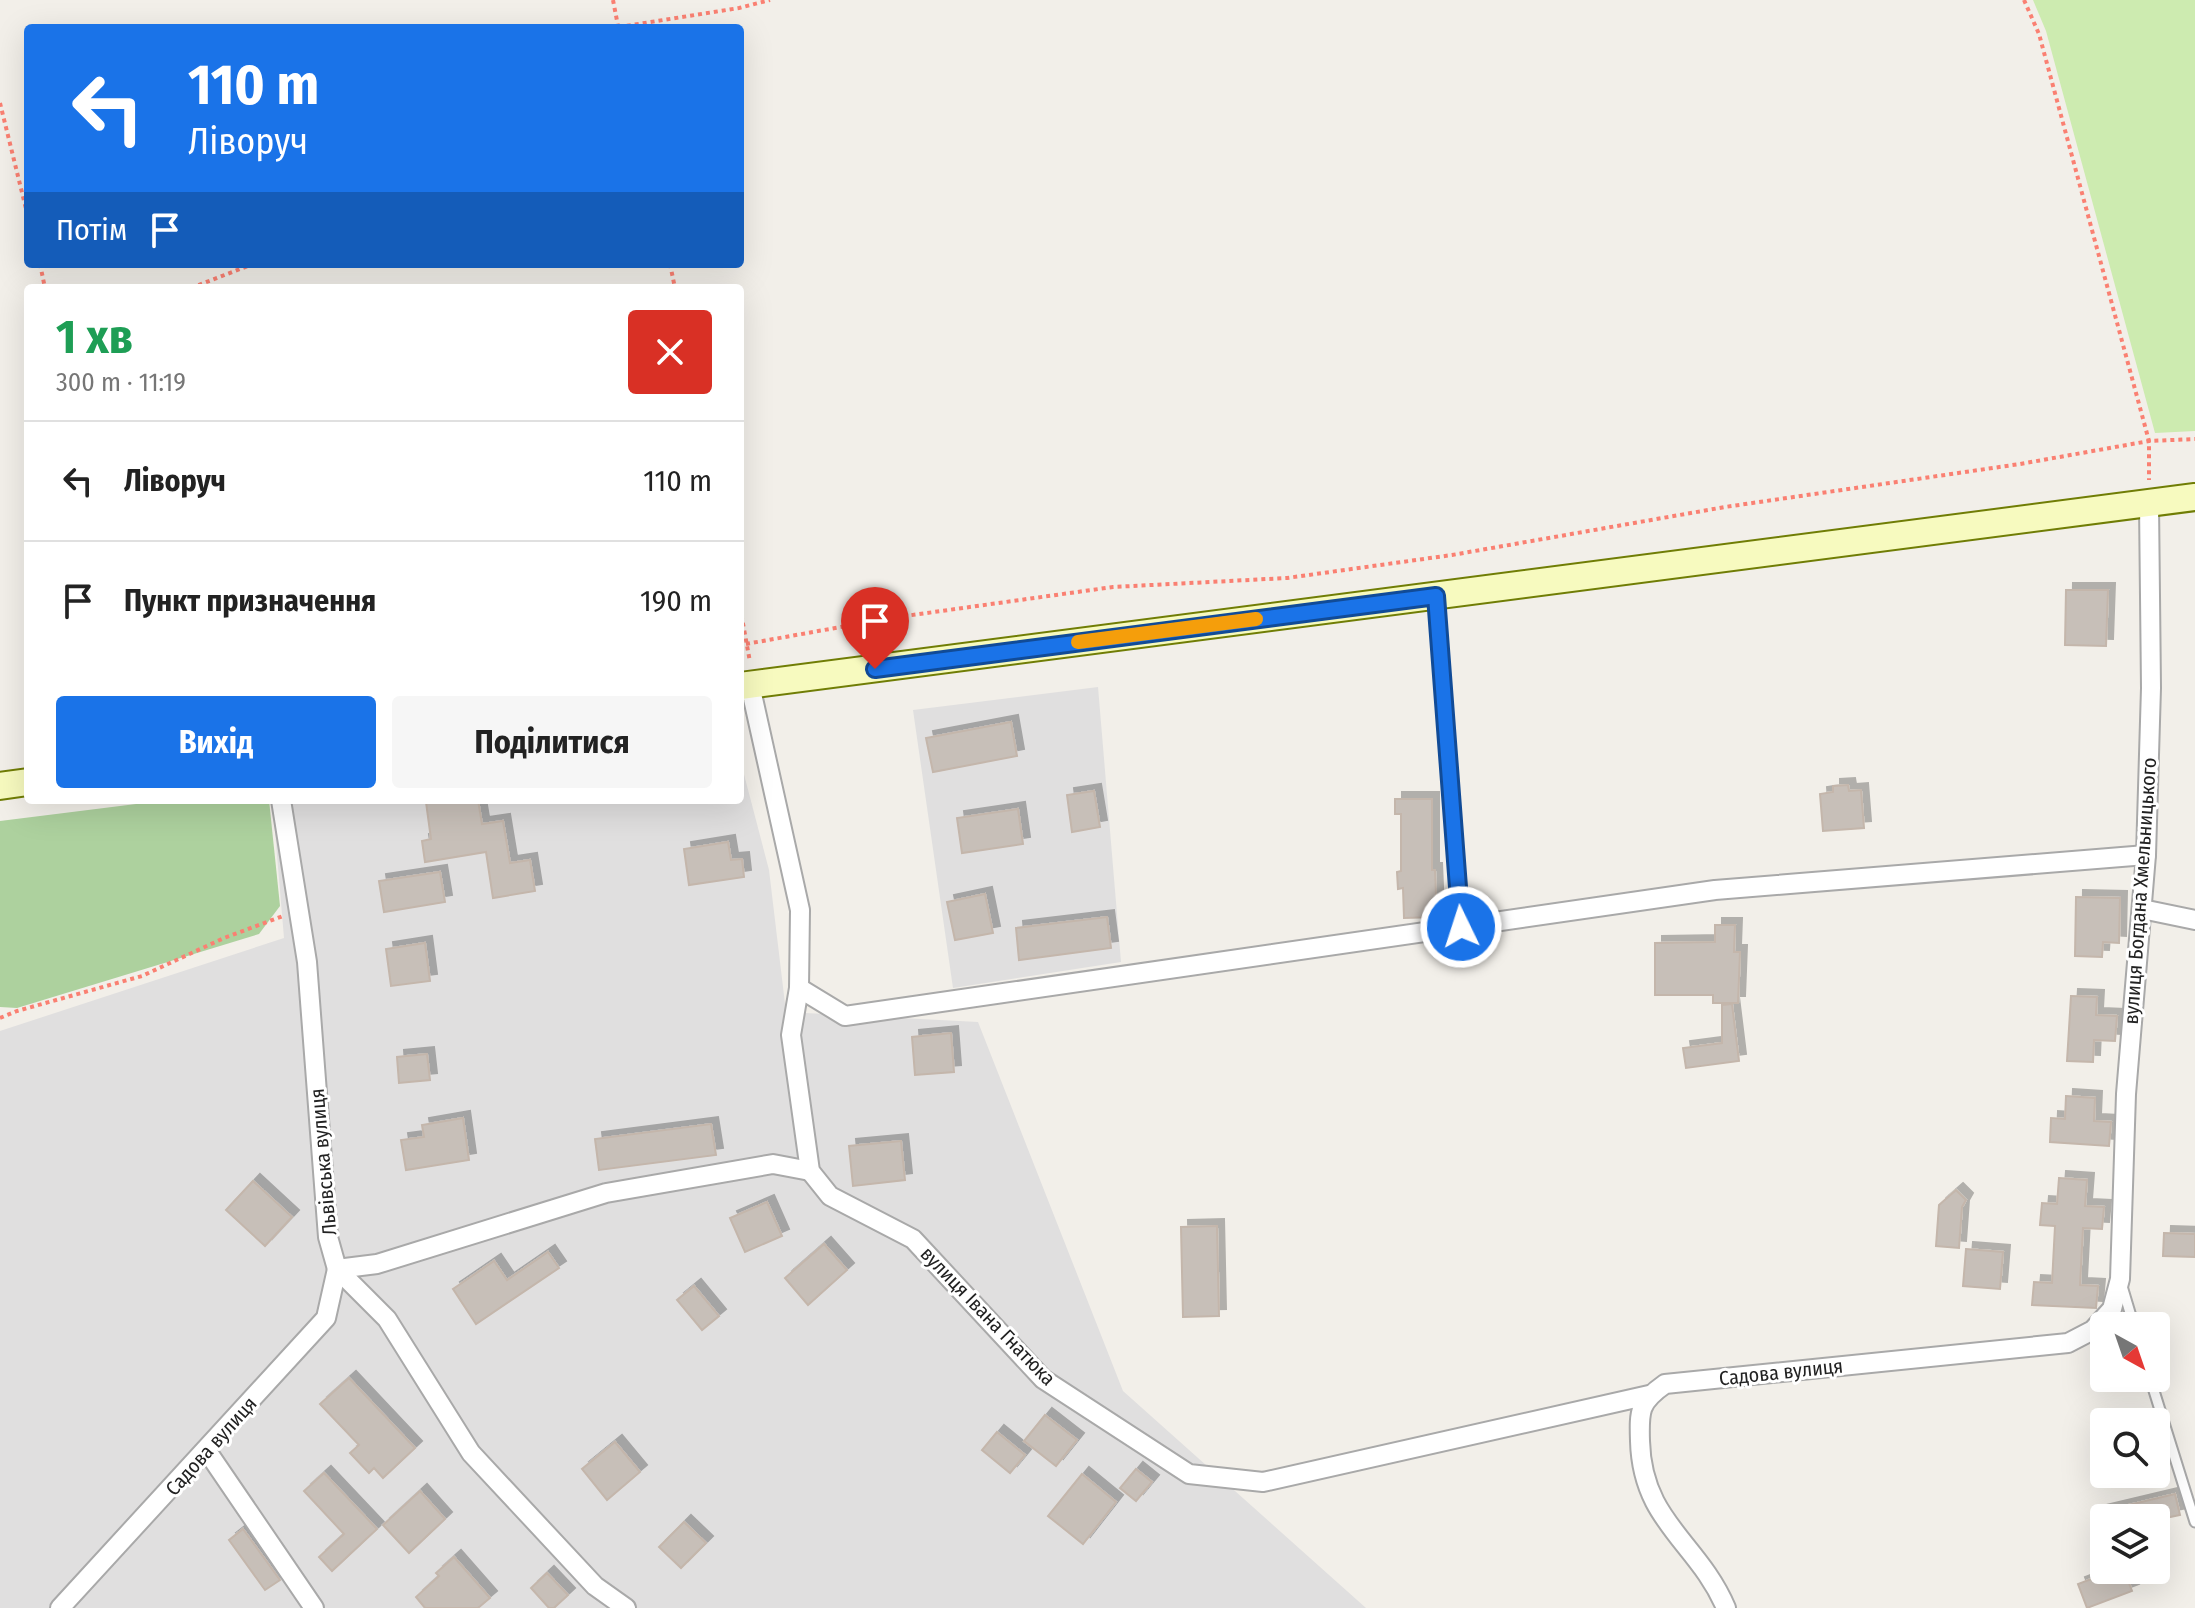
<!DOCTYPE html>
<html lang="uk">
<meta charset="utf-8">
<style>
:root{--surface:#fff;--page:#f6f6f6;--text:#222;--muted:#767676;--line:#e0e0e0;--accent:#1a73e8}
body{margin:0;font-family:"Fira Sans Condensed",sans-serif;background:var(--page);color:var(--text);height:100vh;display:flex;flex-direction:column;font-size:30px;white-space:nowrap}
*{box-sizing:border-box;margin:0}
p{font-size:26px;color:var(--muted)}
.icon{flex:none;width:44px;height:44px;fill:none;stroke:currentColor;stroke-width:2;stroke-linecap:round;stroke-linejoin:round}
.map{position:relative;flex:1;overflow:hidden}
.drawer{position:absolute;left:24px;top:284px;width:720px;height:520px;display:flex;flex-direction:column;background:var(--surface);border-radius:8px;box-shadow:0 8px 32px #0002}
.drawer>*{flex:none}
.guide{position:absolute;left:24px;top:24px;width:720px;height:244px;border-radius:8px;box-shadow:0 8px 32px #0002;background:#1a73e8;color:#fff;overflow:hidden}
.needle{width:52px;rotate:140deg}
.tools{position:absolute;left:2090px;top:1312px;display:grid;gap:16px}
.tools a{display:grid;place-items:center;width:80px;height:80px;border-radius:8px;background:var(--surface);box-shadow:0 8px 32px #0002;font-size:40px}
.pin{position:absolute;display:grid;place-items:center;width:68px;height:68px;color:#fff;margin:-82px -34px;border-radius:50% 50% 50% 0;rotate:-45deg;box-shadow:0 0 8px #0007}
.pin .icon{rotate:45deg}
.me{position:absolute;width:88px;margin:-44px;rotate:356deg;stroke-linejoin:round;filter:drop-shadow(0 0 6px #0008)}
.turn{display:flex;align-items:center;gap:28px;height:168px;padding:0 32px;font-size:36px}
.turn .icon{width:104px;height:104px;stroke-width:2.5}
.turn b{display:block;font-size:56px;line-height:68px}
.then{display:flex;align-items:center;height:76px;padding:0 32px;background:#0003;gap:16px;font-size:30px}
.round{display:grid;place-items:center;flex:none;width:84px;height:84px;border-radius:8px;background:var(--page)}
.head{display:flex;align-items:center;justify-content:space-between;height:136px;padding:0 32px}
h1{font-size:48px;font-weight:700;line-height:60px;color:#1e9e55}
.button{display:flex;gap:16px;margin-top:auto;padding:16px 32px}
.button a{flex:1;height:92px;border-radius:8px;background:var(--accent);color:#fff;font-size:32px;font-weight:700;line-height:92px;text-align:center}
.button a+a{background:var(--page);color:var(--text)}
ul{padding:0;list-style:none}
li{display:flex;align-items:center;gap:24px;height:120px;padding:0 32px;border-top:2px solid var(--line)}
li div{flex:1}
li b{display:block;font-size:30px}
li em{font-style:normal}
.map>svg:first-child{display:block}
.residential{fill:#e0dfdf}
.grass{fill:#cdebb0}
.forest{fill:#add19e}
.building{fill:#c7bfb8;stroke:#c4b6ab;stroke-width:2;filter:url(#shadow)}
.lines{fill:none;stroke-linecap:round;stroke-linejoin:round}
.lane-casing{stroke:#a9a9a9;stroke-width:13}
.street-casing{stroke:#a9a9a9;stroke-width:22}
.secondary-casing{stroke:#707d05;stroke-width:30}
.path{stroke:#fa8072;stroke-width:4;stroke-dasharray:4 4;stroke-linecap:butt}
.lane{stroke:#fff;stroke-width:9}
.street{stroke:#fff;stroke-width:18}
.secondary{stroke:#f7fabf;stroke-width:26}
.route-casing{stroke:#114b97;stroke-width:20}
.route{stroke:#1a73e8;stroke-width:14}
.slow{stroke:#f59e0b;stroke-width:14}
.labels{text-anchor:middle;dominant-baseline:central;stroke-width:6;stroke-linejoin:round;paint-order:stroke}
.street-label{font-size:20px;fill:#222;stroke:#fff}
</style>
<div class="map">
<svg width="2195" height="1608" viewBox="0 0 2195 1608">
<defs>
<filter id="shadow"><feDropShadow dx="7" dy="-7" stdDeviation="0" flood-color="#0004"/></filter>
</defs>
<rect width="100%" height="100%" fill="#f2efe9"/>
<g class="residential">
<path d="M1098,687l23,275 -168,26 -40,-278z"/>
<path d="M740,759l29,111 17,142 192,10 145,369 243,217h-1366v-577l284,-93 -11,-130 39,-8h428z"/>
</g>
<path class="grass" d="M2033,0h162v431l-40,2 -109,-402z"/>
<path class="forest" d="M168,800h101l11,106 -21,28 -242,74 -17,-1v-186z"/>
<g class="building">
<path d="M2066,590h42l-2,56 -41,-1z"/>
<path d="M1011,722l6,34 -84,16 -7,-34z"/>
<path d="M1848,785l1,6 12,-1 3,38 -41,3 -3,-37 13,-2v-6z"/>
<path d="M1094,791l6,36 -28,5 -5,-37z"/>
<path d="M1395,799h37v71h3l2,47 -33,1 -1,-30 -5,1 -1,-17 4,-1v-57h-6z"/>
<path d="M441,800h37l4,24 21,-3 7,42 20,-3 5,31 -42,7 -7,-46 -61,10 -3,-21 9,-2 -5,-37z"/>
<path d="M1018,809l5,35 -61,9 -5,-35z"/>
<path d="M728,842l3,18 11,-1 2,18 -55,8 -5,-36z"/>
<path d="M440,872l5,30 -61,10 -5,-31z"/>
<path d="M985,894l8,39 -38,7 -8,-38z"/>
<path d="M2076,897l44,1 -1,45 -16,-1 -1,15 -27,-1z"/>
<path d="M1107,917l4,31 -92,12 -3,-32z"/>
<path d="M1715,925h20l-1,27h6l-2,51h-25v-8h-58v-52l60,-1z"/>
<path d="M425,943l5,38 -39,5 -5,-37z"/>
<path d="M2071,996l26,1 -1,18 21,1 -2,25 -21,-1 -1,22 -26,-1z"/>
<path d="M1732,1004l7,57 -53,7 -3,-20 39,-5v-38z"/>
<path d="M951,1033l3,39 -39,3 -3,-38z"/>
<path d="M427,1054l3,26 -31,3 -2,-26z"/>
<path d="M2066,1096l29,2 -1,23 17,1 -2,24 -59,-4 1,-24 14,1z"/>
<path d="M463,1118l6,42 -63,10 -5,-30 23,-3 -2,-12z"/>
<path d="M711,1124l5,31 -117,15 -4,-31z"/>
<path d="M901,1141l4,39 -52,6 -4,-40z"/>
<path d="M2059,1178l28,2 -2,26 19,1 -2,22 -19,-1 -3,57 18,1 -2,22 -64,-3 2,-23 18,1 3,-57 -15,-1 2,-22 15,1z"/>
<path d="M253,1181l39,36 -27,29 -39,-36z"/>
<path d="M1956,1190l10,10 -4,7 -3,41 -23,-2 3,-41z"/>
<path d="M767,1202l15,34 -37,16 -15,-34z"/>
<path d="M1217,1226l2,90 -36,1 -2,-90z"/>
<path d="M2164,1233l31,1v23l-32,-1z"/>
<path d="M824,1244l23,26 -39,35 -23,-27z"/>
<path d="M1966,1249l37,3 -3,37 -37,-3z"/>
<path d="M548,1252l11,16 -83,56 -23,-35 41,-28 13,19z"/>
<path d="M694,1286l25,30 -17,14 -25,-30z"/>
<path d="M349,1378l66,70 -32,30 -9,-10 -5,5 -19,-20 9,-8 -39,-41z"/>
<path d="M1045,1415l32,25 -21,26 -32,-25z"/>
<path d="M997,1432l28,23 -15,18 -28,-23z"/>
<path d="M615,1442l25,30 -33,28 -25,-31z"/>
<path d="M1136,1469l16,13 -16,19 -16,-13z"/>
<path d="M324,1473l53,56 -45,42 -13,-14 25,-23 -40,-43z"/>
<path d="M1082,1474l34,28 -33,42 -35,-28z"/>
<path d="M420,1491l25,28 -36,34 -26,-28z"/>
<path d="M2175,1494l5,21 -24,5v-2h-57v-6z"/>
<path d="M684,1522l22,21 -25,25 -22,-21z"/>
<path d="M243,1529l37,51 -15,10 -36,-50z"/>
<path d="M454,1557l36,41 -12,10h-53l-9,-11 23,-21 -3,-3z"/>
<path d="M2115,1570h9l8,21 -45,17 -9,-24z"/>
<path d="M547,1573l21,22 -14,13h-5l-18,-20z"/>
</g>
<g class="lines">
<defs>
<g id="lane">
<path d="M1436,600l25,327"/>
<path d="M2122,1286l12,40"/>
<path d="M2150,1378l45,144"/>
</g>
<g id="street">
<path d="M750,685l50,225 -1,78 -8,47 19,136 20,25 83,43 130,140 146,95 74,8 386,-87"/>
<path d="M281,800l26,162 21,275 9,32 50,50 84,134 124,133 31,22"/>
<path d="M2142,909l53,11"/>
<path d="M799,988l46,28 870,-126 431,-35"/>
<path d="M207,1451l107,157"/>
<path d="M60,1608l266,-290 11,-49 40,-5 229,-71 167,-29 37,7"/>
<path d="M1726,1608c-28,-66 -84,-86 -86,-167 -1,-30 -1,-39 25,-57l403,-41 25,-13 19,-21 8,-30 6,-185 20,-239 5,-167 -2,-184"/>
</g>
<g id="secondary">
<path d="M740,686l1455,-189"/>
<path d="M0,786l28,-4"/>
</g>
</defs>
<use href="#lane" class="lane-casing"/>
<use href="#street" class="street-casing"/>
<use href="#secondary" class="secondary-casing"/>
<g class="path">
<path d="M613,0l5,26"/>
<path d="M2024,0l15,34 110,407v39"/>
<path d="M619,27l120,-19 31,-8"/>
<path d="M0,103l28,114"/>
<path d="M40,264l5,24"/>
<path d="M670,264l5,24"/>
<path d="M191,288l62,-24"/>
<path d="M740,607l10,55"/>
<path d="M746,644l145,-26 222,-31 174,-9 165,-23 273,-48 295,-43 129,-23 46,-2"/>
<path d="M0,1018l17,-7 125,-35 82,-38 59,-22"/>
</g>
<use href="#lane" class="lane"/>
<use href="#street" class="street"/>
<use href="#secondary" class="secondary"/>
</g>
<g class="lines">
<defs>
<path id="route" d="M875,669l561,-73 25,331"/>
</defs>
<use href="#route" class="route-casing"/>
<use href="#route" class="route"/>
<path class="slow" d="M1078,642l178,-23"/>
</g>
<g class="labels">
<g class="street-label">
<text transform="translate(2140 891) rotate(-86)">вулиця Богдана Хмельницького</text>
<text transform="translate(323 1162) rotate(-95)">Львівська вулиця</text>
<text transform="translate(988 1316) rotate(46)">вулиця Івана Гнатюка</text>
<text transform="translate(1781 1372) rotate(-6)">Садова вулиця</text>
<text transform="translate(211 1446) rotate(-48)">Садова вулиця</text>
</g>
</g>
</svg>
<div class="tools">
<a><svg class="needle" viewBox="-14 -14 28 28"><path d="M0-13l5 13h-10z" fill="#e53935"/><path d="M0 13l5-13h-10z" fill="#767676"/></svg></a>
<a><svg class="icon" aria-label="search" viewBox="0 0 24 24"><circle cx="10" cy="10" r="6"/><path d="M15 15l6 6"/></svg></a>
<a><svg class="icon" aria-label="layers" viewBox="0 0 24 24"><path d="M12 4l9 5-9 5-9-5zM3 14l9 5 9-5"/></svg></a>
</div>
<div class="pin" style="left:875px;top:669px;background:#d93025"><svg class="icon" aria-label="arrive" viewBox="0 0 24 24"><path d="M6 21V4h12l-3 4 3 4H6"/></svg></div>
<svg class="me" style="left:1461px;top:927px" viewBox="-20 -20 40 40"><circle r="17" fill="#1a73e8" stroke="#fff" stroke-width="3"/><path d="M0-11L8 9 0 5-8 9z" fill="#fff"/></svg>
<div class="guide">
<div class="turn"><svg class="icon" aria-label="left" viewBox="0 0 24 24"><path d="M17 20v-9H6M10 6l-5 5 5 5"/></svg><div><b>110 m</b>Ліворуч</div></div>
<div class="then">Потім<svg class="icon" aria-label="arrive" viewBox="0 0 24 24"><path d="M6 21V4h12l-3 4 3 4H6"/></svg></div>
</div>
<section class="drawer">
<div class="head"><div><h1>1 хв</h1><p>300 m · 11:19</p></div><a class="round" style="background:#d93025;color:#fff"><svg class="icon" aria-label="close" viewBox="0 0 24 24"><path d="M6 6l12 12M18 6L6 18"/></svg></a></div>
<ul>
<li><svg class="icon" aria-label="left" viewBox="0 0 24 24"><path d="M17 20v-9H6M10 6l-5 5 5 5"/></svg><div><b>Ліворуч</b></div><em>110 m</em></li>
<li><svg class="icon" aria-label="arrive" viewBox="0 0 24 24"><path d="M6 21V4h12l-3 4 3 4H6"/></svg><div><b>Пункт призначення</b></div><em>190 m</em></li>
</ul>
<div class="button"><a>Вихід</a><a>Поділитися</a></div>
</section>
</div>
